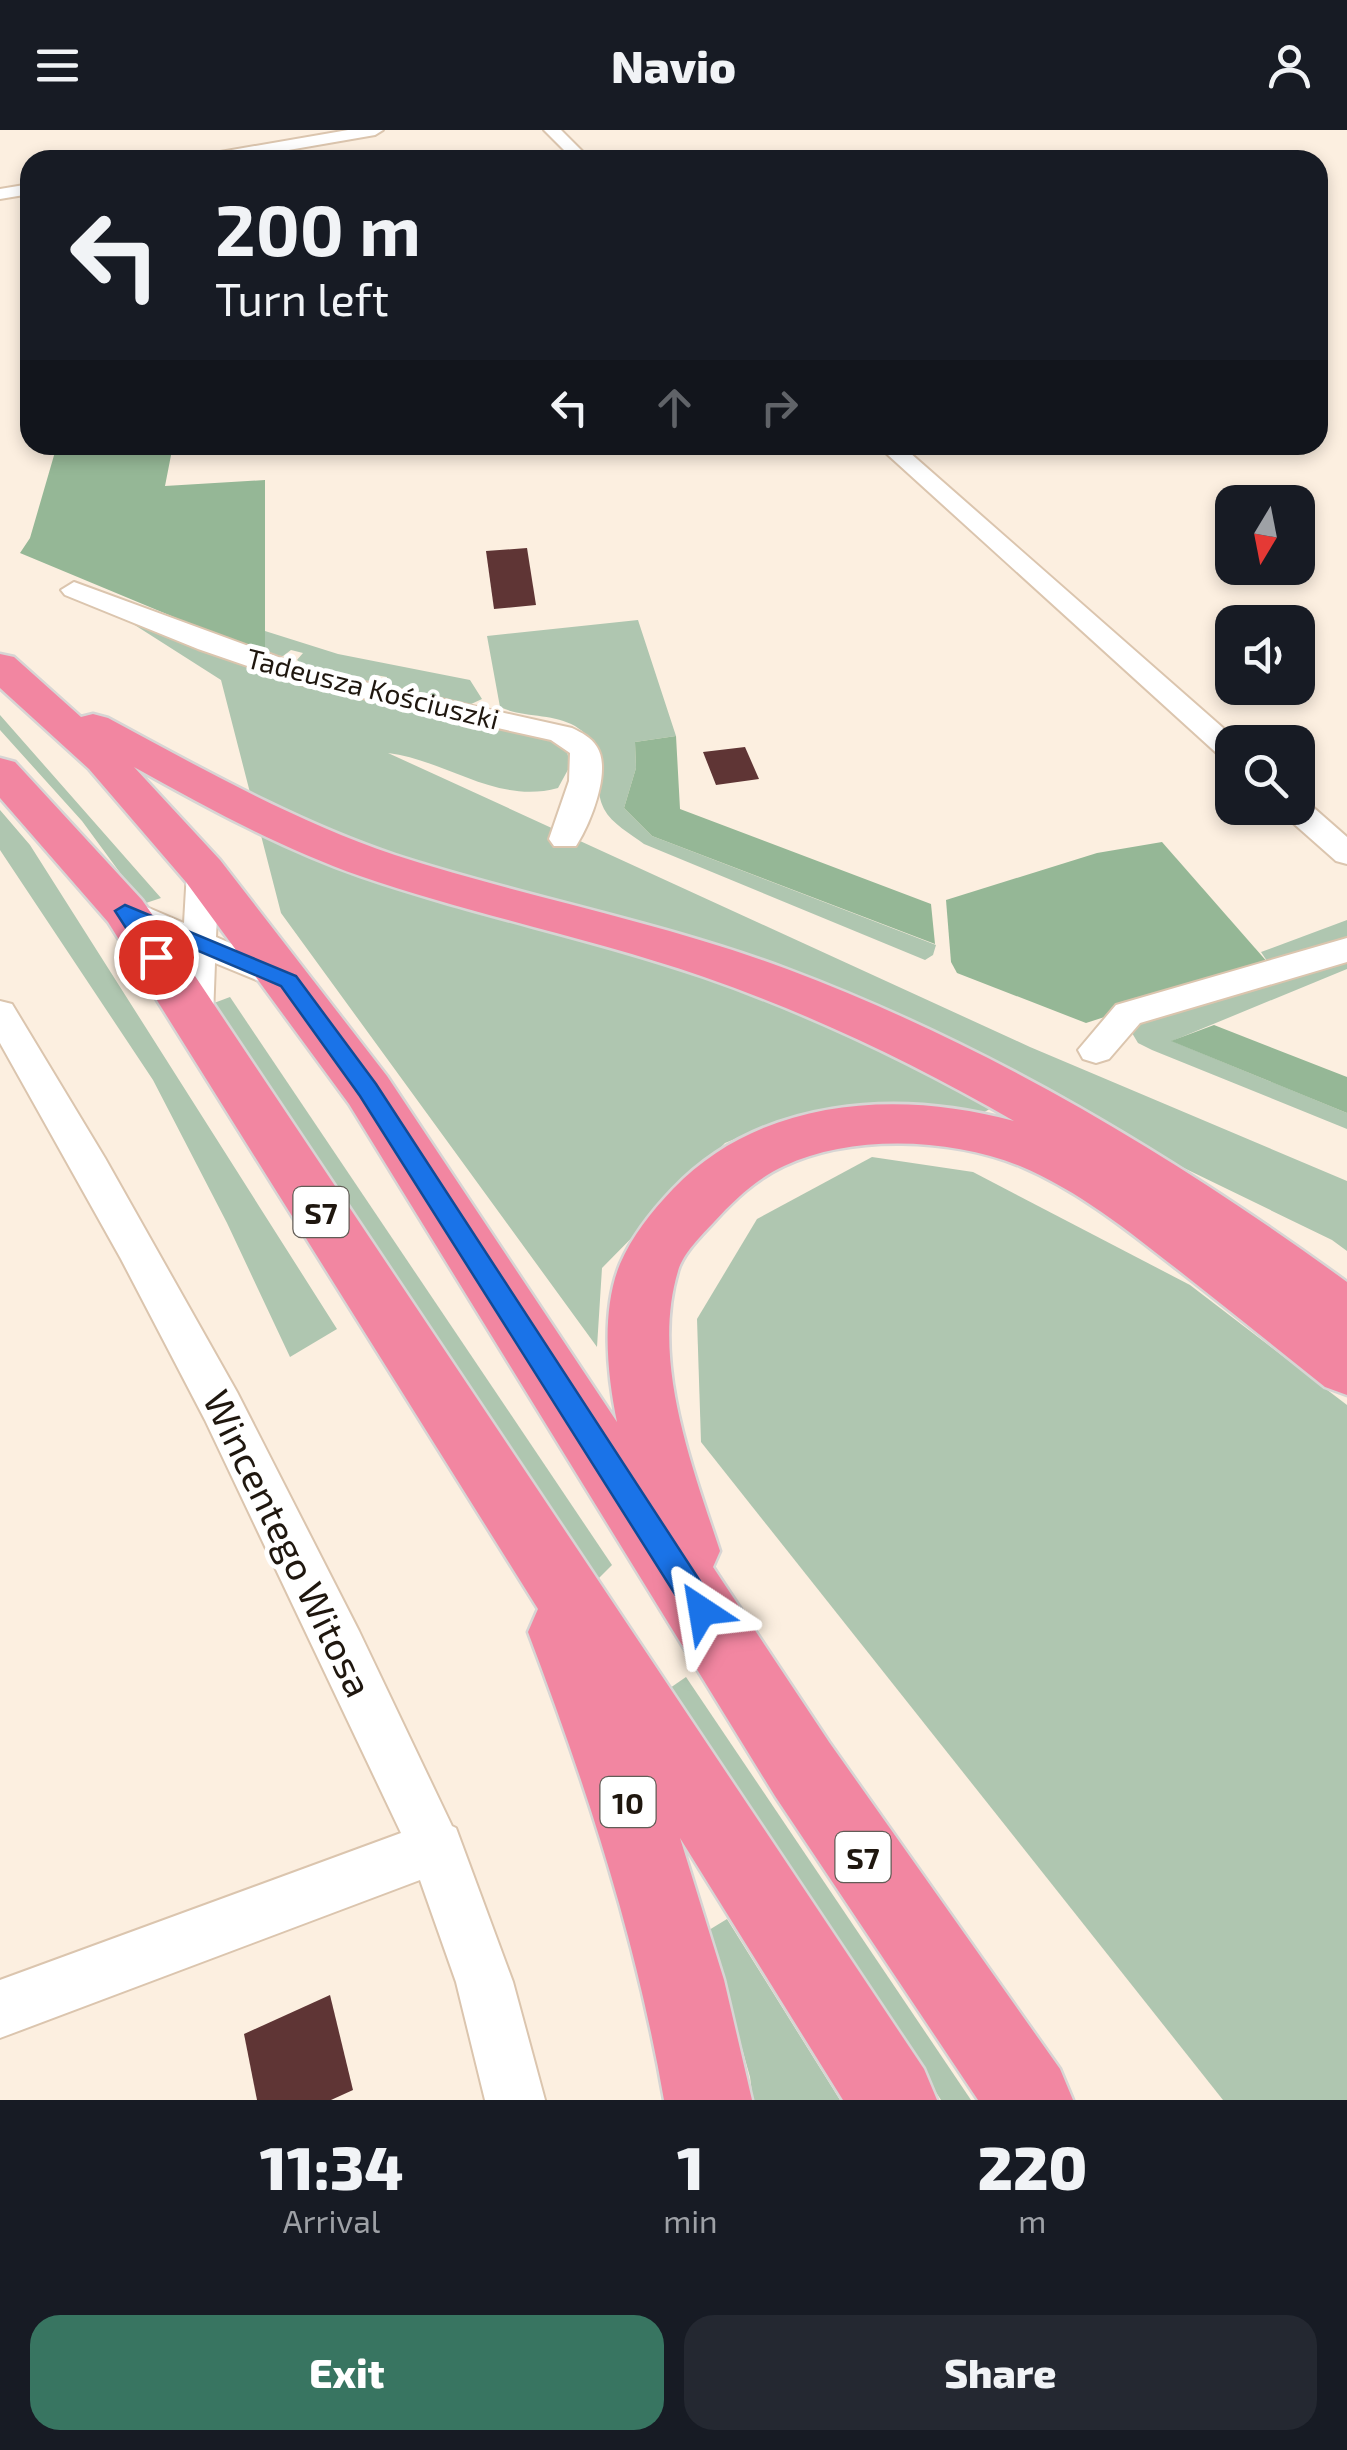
<!DOCTYPE html>
<meta charset="utf-8">
<style>
:root{--surface:#171b24;--page:#242831;--text:#f1f3f6;--muted:#9ea1a6;--accent:#387561}
body{margin:0;font-family:"Exo 2",sans-serif;background:var(--page);color:var(--text);height:100vh;display:flex;flex-direction:column;font-size:38px;white-space:nowrap}
*{box-sizing:border-box;margin:0}
p{font-size:32px;color:var(--muted)}
.icon{flex:none;width:55px;height:55px;fill:none;stroke:currentColor;stroke-width:2;stroke-linecap:round;stroke-linejoin:round}
.map{position:relative;height:1970px;overflow:hidden}
.details{display:flex;flex-direction:column;background:var(--surface);flex:1}
.details>*{flex:none}
.top-card{position:absolute;left:20px;top:20px;width:1308px;height:305px;border-radius:30px;box-shadow:0 5px 15px #0003;background:#171b24;color:var(--text);overflow:hidden}
.needle{width:65px;rotate:190deg}
.controls{position:absolute;left:1215px;top:355px;display:grid;gap:20px}
.controls a{display:grid;place-items:center;width:100px;height:100px;border-radius:20px;background:var(--surface);box-shadow:0 5px 15px #0003;font-size:50px}
.pin{position:absolute;display:grid;place-items:center;width:85px;height:85px;color:#fff;margin:-42px;border:5px solid #fff;border-radius:50%;box-shadow:0 2px 10px #0007}
.me{position:absolute;width:110px;margin:-55px;rotate:327deg;stroke-linejoin:round;filter:drop-shadow(0 0 8px #0008)}
.turn{display:flex;align-items:center;gap:35px;height:210px;padding:0 30px;font-size:45px}
.turn .icon{width:130px;height:130px;stroke-width:2.5}
.turn b{display:block;font-size:70px;line-height:85px}
.lanes{display:flex;align-items:center;height:95px;padding:0 30px;background:#0003;justify-content:center;gap:50px;direction:ltr}
.lanes .off{opacity:.35}
.eta{display:flex;justify-content:space-evenly;align-items:center;height:170px;text-align:center}
.eta b{font-size:60px;font-weight:800;line-height:70px}
.primary-button{display:flex;gap:20px;margin-top:auto;padding:20px 30px}
.primary-button a{flex:1;height:115px;border-radius:30px;background:var(--accent);color:#fff;font-size:40px;font-weight:800;line-height:115px;text-align:center}
.primary-button a+a{background:var(--page);color:var(--text)}
header{display:flex;justify-content:space-between;align-items:center;height:130px;padding:0 30px;background:var(--surface);font-size:45px;font-weight:800}
.map>svg:first-child{display:block}
.green{fill:#afc6b0}
.forest{fill:#95b796}
.building{fill:#5f3535}
.lines{fill:none;stroke-linecap:round;stroke-linejoin:round}
.minor-casing{stroke:#dbc5ae;stroke-width:4}
.highway-casing{stroke:#d7d5d4;stroke-width:5}
.minor{fill:#fff;fill-rule:evenodd}
.highway{fill:#f286a1;fill-rule:evenodd}
.route{fill:#1a73e8;stroke:#114b97;stroke-width:2.5}
.labels{text-anchor:middle;dominant-baseline:central;stroke-width:10;stroke-linejoin:round;paint-order:stroke}
.far-street-label{font-size:28px;fill:#1f170f;stroke:#fff}
.shield{fill:#fff;stroke:#625d57;stroke-width:2.5}
.shield-label{font-size:30px;font-weight:bold;fill:#1f170f}
.near-street-label{font-size:38px;fill:#1f170f;stroke:#fff}
</style>
<header><svg class="icon" aria-label="menu" viewBox="0 0 24 24"><path d="M4 6h16M4 12h16M4 18h16"/></svg>Navio<svg class="icon" aria-label="person" viewBox="0 0 24 24"><circle cx="12" cy="8" r="4"/><path d="M4 21q1-7 8-7t8 7"/></svg></header>
<div class="map">
<svg width="1347" height="1970" viewBox="0 0 1347 1970">
<rect width="100%" height="100%" fill="#fcefe0"/>
<g class="green">
<path d="M119,485l166,64 266,62 16,10 3,15 -12,22c-61,17 -112,-28 -170,-35l642,294 317,134v70l-15,-11 -309,-150 -42,24 -105,-10 -91,15 -60,24 -123,125 -5,79 -316,-434 -60,-233z"/>
<path d="M638,490l38,116 -41,6 1,26 -12,40 28,28 284,109 -3,10 -8,5 -281,-116c-13,-10 -32,-20 -40,-35 -16,-32 13,-56 -29,-83 -22,-13 -52,-8 -75,-19l-13,-71z"/>
<path d="M265,501l73,23 132,26 12,19 -13,6 -78,-17 -5,-4 1,-7 -12,-2 -3,5 -10,2 -59,-17 -6,-5 6,-7 -12,-3 -8,6 -18,-1z"/>
<path d="M0,585l161,183 -18,6 -61,-83 -82,-91z"/>
<path d="M0,680l30,35 307,484 -47,28 -63,-134 -74,-143 -153,-230z"/>
<path d="M1347,790v23l-78,21 -8,-12z"/>
<path d="M1347,829v10l-175,72 175,72v16l-195,-79 -14,-7 -6,-10 2,-9z"/>
<path d="M230,867l382,568 -15,15 -383,-577z"/>
<path d="M872,1027l101,15 217,113 157,120v695h-124l-522,-658 -4,-123 60,-100z"/>
<path d="M686,1547l285,423h-30l-271,-412z"/>
<path d="M727,1789l113,181h-87l-3,-23 -41,-147z"/>
</g>
<g class="forest">
<path d="M57,315h116l-8,41 100,-6v175l-245,-102 10,-15z"/>
<path d="M676,606l4,73 251,95 4,40 -283,-108 -28,-28 12,-40 -1,-26z"/>
<path d="M1162,712l107,122 -183,59 -129,-50 -6,-11 -5,-62 151,-47z"/>
<path d="M1214,895l133,52v36l-176,-72z"/>
</g>
<g class="building">
<path d="M527,418l9,57 -42,4 -8,-58z"/>
<path d="M745,617l14,32 -43,6 -13,-33z"/>
<path d="M330,1865l23,95 -22,10h-74l-13,-66z"/>
</g>
<g class="lines">
<defs>
<g id="minor">
<path d="M348,0h35l-8,5 -144,25h-36l8,-5z"/>
<path d="M544,0h17l30,30h-17z"/>
<path d="M30,54v10l-30,5v-10z"/>
<path d="M877,315h24l338,297h-7v19l-10,-3z"/>
<path d="M74,452l245,90 253,56c10,5 19,9 25,19 15,24 -7,77 -21,99h-22l-5,-7 20,-58 1,-28 -19,-13 -251,-56 -102,-35 -133,-54 -4,-5z"/>
<path d="M1298,669l8,2 41,36v27l-11,-3 -52,-46 -4,-7h18z"/>
<path d="M203,731l11,3 5,7 -3,66 84,36 5,8 -5,8 -12,4 -73,-30 -2,53 -6,9 -12,4 -12,-4 -6,-9 5,-67 -69,-30 -4,-8 4,-8 12,-3 12,3 47,20 3,-52 5,-7z"/>
<path d="M1347,808v24l-207,61 -31,36 -13,4 -13,-4 -5,-9 38,-45z"/>
<path d="M0,871l12,3 93,154 132,234 122,239 93,195 4,2 57,154 32,118h-60l-29,-118 -36,-102 -420,158v-58l401,-147 -196,-413 -84,-161 -121,-216z"/>
</g>
<g id="highway">
<path d="M0,524l14,3 67,60 12,-3 15,4c93,50 186,103 287,137 129,42 264,66 392,114 202,76 386,186 560,313v113l-22,-8c-49,-39 -98,-79 -148,-118 -50,-39 -98,-78 -157,-103 -69,-28 -168,-32 -236,0 -28,13 -50,34 -70,56 -12,13 -31,31 -36,49 -27,90 14,195 42,280l-7,16 116,175 231,327 13,31h-95l-203,-304 -426,-692 -163,-222 -97,-113 -89,-81zM134,637c73,41 147,81 226,109 113,39 231,62 344,101 107,37 211,87 310,144 -117,-32 -254,-23 -341,68 -21,22 -41,47 -53,75 -19,46 -13,110 -3,158l-230,-346 -167,-216z"/>
<path d="M0,628l15,4 127,138 47,67 735,1102 13,31h-94l-163,-262 44,142 28,120h-88c-28,-162 -78,-315 -136,-468l10,-23 -430,-687 -108,-124z"/>
</g>
</defs>
<use href="#minor" class="minor-casing"/>
<use href="#highway" class="highway-casing"/>
<use href="#minor" class="minor"/>
<use href="#highway" class="highway"/>
</g>
<path class="route" d="M125,775l171,71 80,108 337,517 4,10 -4,10 -11,4 -10,-4 -332,-525 -79,-110 -134,-57 19,28 -3,5h-15l-33,-51z"/>
<g class="labels">
<g class="far-street-label">
<text transform="translate(373 558) rotate(14)">Tadeusza Kościuszki</text>
</g>
<g class="shield">
<rect x="293.5" y="1057" width="55" height="50" rx="8"/>
<rect x="600.5" y="1647" width="55" height="50" rx="8"/>
<rect x="835.5" y="1702" width="55" height="50" rx="8"/>
</g>
<g class="shield-label">
<text x="321" y="1082">S7</text>
<text x="628" y="1672">10</text>
<text x="863" y="1727">S7</text>
</g>
<g class="near-street-label">
<text transform="translate(289 1413) rotate(64)">Wincentego Witosa</text>
</g>
</g>
</svg>
<div class="controls">
<a><svg class="needle" viewBox="-14 -14 28 28"><path d="M0-13l5 13h-10z" fill="#e53935"/><path d="M0 13l5-13h-10z" fill="#9ea1a6"/></svg></a>
<a><svg class="icon" aria-label="sound" viewBox="0 0 24 24"><path d="M4 9h4l5-4v14l-5-4H4zM17 9q2 3 0 6"/></svg></a>
<a><svg class="icon" aria-label="search" viewBox="0 0 24 24"><circle cx="10" cy="10" r="6"/><path d="M15 15l6 6"/></svg></a>
</div>
<div class="pin" style="left:156px;top:827px;background:#d93025"><svg class="icon" aria-label="arrive" viewBox="0 0 24 24"><path d="M6 21V4h12l-3 4 3 4H6"/></svg></div>
<svg class="me" style="left:702px;top:1481px" viewBox="-20 -20 40 40"><path d="M0-17L14 15 0 8-14 15z" fill="#1a73e8" stroke="#fff" stroke-width="4"/></svg>
<div class="top-card">
<div class="turn"><svg class="icon" aria-label="left" viewBox="0 0 24 24"><path d="M17 20v-9H6M10 6l-5 5 5 5"/></svg><div><b>200 m</b>Turn left</div></div>
<div class="lanes"><svg class="icon" aria-label="left" viewBox="0 0 24 24"><path d="M17 20v-9H6M10 6l-5 5 5 5"/></svg><svg class="icon off" aria-label="ahead" viewBox="0 0 24 24"><path d="M12 20V5M6 11l6-6 6 6"/></svg><svg class="icon off" aria-label="right" viewBox="0 0 24 24"><path d="M7 20v-9h11M14 6l5 5-5 5"/></svg></div>
</div>
</div>
<section class="details">
<div class="eta">
<div><b>11:34</b><p>Arrival</p></div>
<div><b>1</b><p>min</p></div>
<div><b>220</b><p>m</p></div>
</div>
<div class="primary-button"><a>Exit</a><a>Share</a></div>
</section>
